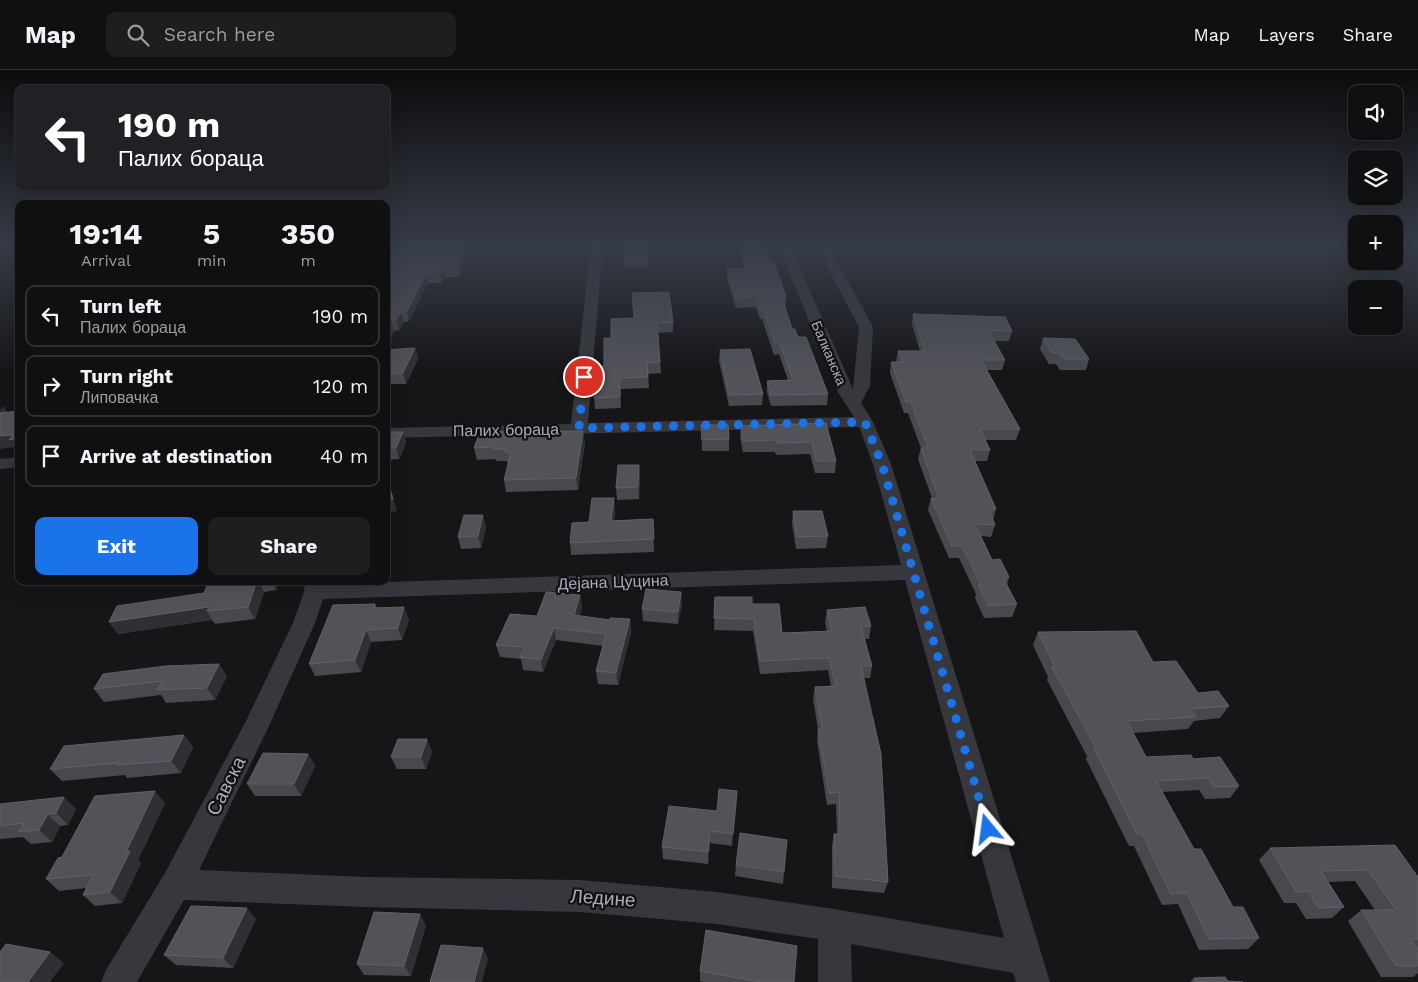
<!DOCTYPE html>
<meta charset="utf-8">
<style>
:root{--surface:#101012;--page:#1e1e20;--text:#f1f3f6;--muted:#9c9d9f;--line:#303032;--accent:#1a73e8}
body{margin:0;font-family:"Work Sans",sans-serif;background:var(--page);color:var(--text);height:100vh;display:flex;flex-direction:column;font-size:19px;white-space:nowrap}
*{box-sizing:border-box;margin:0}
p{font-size:16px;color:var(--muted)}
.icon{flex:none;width:28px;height:28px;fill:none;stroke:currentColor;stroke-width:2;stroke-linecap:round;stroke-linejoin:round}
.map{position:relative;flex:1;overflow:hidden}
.side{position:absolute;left:15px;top:130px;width:375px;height:385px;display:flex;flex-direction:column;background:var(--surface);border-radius:10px;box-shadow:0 5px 20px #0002,0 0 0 1px var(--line)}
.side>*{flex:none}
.guide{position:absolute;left:15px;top:15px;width:375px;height:105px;border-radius:10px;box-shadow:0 5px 20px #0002,0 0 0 1px var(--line);background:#202124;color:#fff;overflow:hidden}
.buttons{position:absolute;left:1348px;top:15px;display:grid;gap:10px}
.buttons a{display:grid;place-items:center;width:55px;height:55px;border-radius:10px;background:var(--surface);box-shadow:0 5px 20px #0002,0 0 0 1px var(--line);font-size:25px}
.pin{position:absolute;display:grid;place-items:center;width:42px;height:42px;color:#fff;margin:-21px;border:2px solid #fff;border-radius:50%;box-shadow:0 1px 5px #0007}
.me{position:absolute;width:55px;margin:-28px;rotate:344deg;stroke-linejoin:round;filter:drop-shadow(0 0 4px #0008)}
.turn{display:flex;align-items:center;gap:18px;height:105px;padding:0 20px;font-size:22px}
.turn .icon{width:65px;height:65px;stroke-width:2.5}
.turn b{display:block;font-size:35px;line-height:42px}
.eta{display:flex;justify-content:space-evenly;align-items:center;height:85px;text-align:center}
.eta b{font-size:30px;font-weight:700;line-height:35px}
.action{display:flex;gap:10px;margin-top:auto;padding:10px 20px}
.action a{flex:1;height:58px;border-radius:10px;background:var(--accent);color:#fff;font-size:20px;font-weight:700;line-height:58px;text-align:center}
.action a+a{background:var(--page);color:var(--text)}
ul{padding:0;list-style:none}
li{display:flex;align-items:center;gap:15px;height:62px;margin:0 10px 8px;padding:0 10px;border:2px solid var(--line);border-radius:10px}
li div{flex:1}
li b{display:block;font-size:19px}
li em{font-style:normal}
header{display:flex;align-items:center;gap:30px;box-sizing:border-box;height:70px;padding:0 25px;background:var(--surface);border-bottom:1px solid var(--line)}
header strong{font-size:24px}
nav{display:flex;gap:28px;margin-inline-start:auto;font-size:18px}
.search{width:350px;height:45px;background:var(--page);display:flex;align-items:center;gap:12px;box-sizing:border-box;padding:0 18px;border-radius:10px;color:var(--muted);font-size:19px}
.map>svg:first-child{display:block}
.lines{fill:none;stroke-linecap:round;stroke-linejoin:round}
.minor{fill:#37383d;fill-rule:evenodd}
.wall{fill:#47494d}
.shaded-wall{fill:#2f3033}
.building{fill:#525359;stroke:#5f6168}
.route{stroke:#1a73e8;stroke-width:9;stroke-dasharray:0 16.2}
.labels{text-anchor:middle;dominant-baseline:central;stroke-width:4.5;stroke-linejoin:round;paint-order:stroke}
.far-street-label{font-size:14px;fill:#a8adb8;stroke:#111113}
.street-label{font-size:16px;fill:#a8adb8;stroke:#111113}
.near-street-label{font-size:19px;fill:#a8adb8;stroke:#111113}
</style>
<header>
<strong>Map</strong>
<div class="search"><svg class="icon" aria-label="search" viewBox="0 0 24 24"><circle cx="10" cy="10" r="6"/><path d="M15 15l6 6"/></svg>Search here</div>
<nav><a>Map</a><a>Layers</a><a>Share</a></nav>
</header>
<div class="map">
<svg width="1418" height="912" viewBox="0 0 1418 912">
<rect width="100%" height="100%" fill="#161618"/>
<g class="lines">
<g class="minor">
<path d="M591,175h12l-15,178 266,-6 -16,-25 -60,-147h12l63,144 6,-62 -43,-82h12l45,82 -3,59 -9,17 12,19 18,42 159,518h-34l-3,-9 -162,-29 1,38h-34v-43l-101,-15 -137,-12 -213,-5 -183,-7 -47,82h-36l5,-12 59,-97 81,-152 47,-98 11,-31 1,-11h22v3l574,-19 -28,-101 -14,-37 -473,11v-10l185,-4zM905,510l99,358 -170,-29 -117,-17 -137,-12 -213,-3 -168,-7 70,-144 46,-103 8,-24z"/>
<path d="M19,387v10l-19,2v-10z"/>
</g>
</g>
<g class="wall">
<path d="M472,175l-13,32h-14l-3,6h-14l-19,38 -5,1 -5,8 -5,1 -8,19 29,-2 3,11 -12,25h-20v-130z"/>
<path d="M623,175h24l1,22 -24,1z"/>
<path d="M739,175h24l5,15 18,37 -1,10 7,22 6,8 30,57 -1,11 -56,1 -4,-14v-11l21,-1 -9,-26 -5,1 -12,-36h-2l-4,-12 -20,1 -9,-29v-10h17l-5,-20z"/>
<path d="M913,244l99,17 -3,10h-15l11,19 -3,10h-15l33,59 -4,11h-31l5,10 -3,11h-12l21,48 -3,11 2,5 -4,12 -10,-1 11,24 17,17 -2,8 10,19 -5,13 -28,1 -9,-20 1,-4 -17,-36h-10l-21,-48 3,-12h1l-14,-39 3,-11 -13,-35h-4l-14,-40 1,-11h5l2,-11h22l-8,-27z"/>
<path d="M611,249l62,3v10l-15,1 3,40 -13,1 1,14 -28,1v19l-26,1 -1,-11 10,-32 7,-28z"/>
<path d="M1043,268l46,21 -3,11h-26l-4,-6h-7l-9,-15z"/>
<path d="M720,280l43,44 -1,11 -33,1 -10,-45z"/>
<path d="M826,353l10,38 -1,12h-20l-5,-19 -34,1 -1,-3h-32l-3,-15 1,-11z"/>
<path d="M701,355l28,14v12h-27z"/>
<path d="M386,362h17l3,11 -7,16 -13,1z"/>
<path d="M585,372l-7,48 -72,2 -2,-12 4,-16 -1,-3h-11v-2l-19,1 -3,-12z"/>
<path d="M639,395l1,12 -1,22 -22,1 -1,-12z"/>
<path d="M614,428l1,12 -1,11 39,-2 1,33 -83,3 -1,-12 19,-21z"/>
<path d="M793,441l35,25 -2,12 -30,1 -4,-26z"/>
<path d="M486,457l-5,21 -20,1 -3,-12z"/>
<path d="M209,511h70l-3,9 -12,2 -9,27 -40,5 -3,-4 -94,14 -9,-12 95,-29z"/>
<path d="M681,522l1,12 -4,20 -35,-3 -1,-12z"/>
<path d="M580,525l2,13 -3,8 31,4 20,-1 1,13 -13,53 -20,-1 -2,-13 7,-25 -47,-6 -13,32 -20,-2 -2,-11 -21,-2 -4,-12z"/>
<path d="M715,527l37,7 30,29 45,-2 -2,-9 2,-12 44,16 -2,13h-4l7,27 -2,12h-6l24,204 -4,11 -52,-5v-42l2,-12h3l-1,-30 -9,1 -10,-64 1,-12 -5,-30 2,-12 16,-1 -3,-16 -68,4 -7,-43 -39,-1z"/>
<path d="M375,534l2,4 32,12 -7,20 -31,2 -10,30 -46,4 -6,-12z"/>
<path d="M1038,562l115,30 45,31 31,13 -9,12 -26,3 -6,8 -55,4 13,24 47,2 46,27 -9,12 -25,1 -6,-9 -37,2 32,57 39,58 26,31 -11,11 -49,1 -21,-46 -16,1 -28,-59h-5l-43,-87 1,-3 -40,-76 1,-3 -15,-32z"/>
<path d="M103,604l124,2 -12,24 -49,3 -5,-8 -57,7 -10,-13z"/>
<path d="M184,665l9,12 -12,26 -54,5 -2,-3 -63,6 -12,-12z"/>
<path d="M427,669l5,13 -6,17h-29l-6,-12z"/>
<path d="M308,684l7,12 -14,30h-46l-8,-12z"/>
<path d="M737,721l-5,55 -22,-3 -2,21 -45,-5 -1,-12 55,-36z"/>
<path d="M165,733l-27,57 3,3 -19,40 -27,3 -12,-11 3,-7 -27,3 -13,-12 16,-22z"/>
<path d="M0,734l76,5 -8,16 -8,1 -8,16 -21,2 -8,-7 -23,2z"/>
<path d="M1270,778l148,29v96l-5,4h-32l-33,-56 13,-11h14l-20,-29 -27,1 16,25 -12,11 -26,1 -10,-16h-12l-25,-43z"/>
<path d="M736,795l48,7 -1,12 -48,-8z"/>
<path d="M256,849l-23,49 -57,-3 -12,-10z"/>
<path d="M426,855l-15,51 -47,-1 -7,-11z"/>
<path d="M700,901l94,11h-90l-4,-1z"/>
<path d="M1194,908l34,3 15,1h-53z"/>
</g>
<g class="shaded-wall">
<path d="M0,175h19v8l-17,2 -2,-4z"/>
<path d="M467,175h5l-13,32 -2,-10z"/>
<path d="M443,197l2,10 -3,6 -2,-9z"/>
<path d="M426,204l2,9 -19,38 -2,-10z"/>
<path d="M401,242l3,10 -5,8 -3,-10z"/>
<path d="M391,250l3,11 -8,19v-18z"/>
<path d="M415,278l3,11 -12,25 -3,-11z"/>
<path d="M620,308l1,11v19l-1,-11z"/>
<path d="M3,336l7,11 -10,-1v-6z"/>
<path d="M583,361l2,11 -7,48 -2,-12z"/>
<path d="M403,362l3,11 -7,16 -3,-11z"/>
<path d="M13,365l6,3v13h-2l-3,-4 -14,2v-13z"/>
<path d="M639,395l1,12 -1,22 -1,-12z"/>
<path d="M388,411l9,30 -11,2v-13z"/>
<path d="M614,428l1,12 -3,23 -1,-12z"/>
<path d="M483,445l3,12 -5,21 -3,-12z"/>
<path d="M257,511h2l5,11 -9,27 -7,-12z"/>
<path d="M271,511h8l-3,9z"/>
<path d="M681,522l1,12 -4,20v-12z"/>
<path d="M580,525l2,13 -7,20 -1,-13z"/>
<path d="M209,537l-2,4 5,9 -94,14 -9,-12z"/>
<path d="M404,537l5,13 -7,20 -4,-12z"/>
<path d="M630,549l1,13 -13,53 -2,-12z"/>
<path d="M554,558l2,12 -13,32 -2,-12z"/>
<path d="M366,560l5,12 -10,30 -6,-12z"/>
<path d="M219,594l8,12 -12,24 -8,-12z"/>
<path d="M184,665l9,12 -12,26 -10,-12z"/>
<path d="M427,669l5,13 -6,17 -5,-12z"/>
<path d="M308,684l7,12 -14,30 -7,-12z"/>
<path d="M155,721l10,12 -27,57 3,3 -19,40 -12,-11 16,-40z"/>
<path d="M737,721v12l-5,43 1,-12z"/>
<path d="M64,727l12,12 -8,16 -12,-12z"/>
<path d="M48,744l12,12 -8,16 -13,-12z"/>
<path d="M710,761v12l-2,21v-12z"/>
<path d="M247,838l9,11 -23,49 -10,-10z"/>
<path d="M420,844l6,11 -15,51 -7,-10z"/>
<path d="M483,878l5,11 -6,23h-8z"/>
<path d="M50,882l14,11 -14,19h-22z"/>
</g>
<g class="building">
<path d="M394,175h73l-10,22h-14l-3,7h-14l-19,37 -6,1 -5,8h-5l-5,12v-78l3,-1z"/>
<path d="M623,175h24l1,13h-25z"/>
<path d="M740,175h23l5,15h5l13,37h-4l10,32h3l3,8h8l22,57 -57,1 -4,-14 26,-1 -13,-36h-5l-12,-35h-3l-3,-12 -21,1 -9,-29h19z"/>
<path d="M669,222l4,30 -16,1 3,39 -13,1 1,14 -28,1v19l-26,1 1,-32h9v-28h7v-19l23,-1 -2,-25z"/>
<path d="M913,244l92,3 7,14 -24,-1 17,30h-24l39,69h-40l10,21h-20l26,59h-7l6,16 -20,-1 17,36 8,-1 9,18 -6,1 14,26 -29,2 -10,-21h3l-19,-39h-10l-21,-48 8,1 -18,-51h7l-17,-46h-5l-15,-40h12l-5,-11h27z"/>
<path d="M1043,268l32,1 14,20h-25l-5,-6h-7z"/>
<path d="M415,278l-12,25 -17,1v-24z"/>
<path d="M750,279l13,45 -34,1 -9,-45z"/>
<path d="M19,341v27l-10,2 4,-5 -13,1v-23z"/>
<path d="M826,353l10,38h-20l-4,-19 -35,1 -1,-3 -33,1 -2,-15z"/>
<path d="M701,355h27l1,14 -27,1z"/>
<path d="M583,361l-7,47 -72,2 7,-28h-6l1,-3h-13v-2l-19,1 6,-16z"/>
<path d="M386,362h17l-7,16h-10z"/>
<path d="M618,395h21l-1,22 -22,1z"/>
<path d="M386,411h2l5,18 -7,1z"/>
<path d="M592,428h22l-3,23 42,-2 1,20 -84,4 2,-20 17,-1z"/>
<path d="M793,441h29l6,25 -31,1z"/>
<path d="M464,445h19l-5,21 -20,1z"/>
<path d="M209,511h48l-9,26 -41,4 2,-4 -100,15 8,-16 87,-13z"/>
<path d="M646,519l35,3 -3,20 -36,-3z"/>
<path d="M546,522l34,3 -6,20 36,5v-2l20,1 -14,54 -20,-2 10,-37 -52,-6 -13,32 -21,-3 5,-10 -29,-2 14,-31 27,2z"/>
<path d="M715,527h37v7h27l3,29 50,-2 -5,-21 38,-3 6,19 -10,1 11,39h-11l20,88 7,128 -53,-6 -1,-42h6l-1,-42 -10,1 -11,-64h4l-7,-42 21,-1 -7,-28 -69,3 -6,-42 -40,-1z"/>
<path d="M375,534l-1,4 30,-1 -6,21 -32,2 -11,30 -46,4 24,-59z"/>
<path d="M1136,561l17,31 23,-1 22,32 20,-2 11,15 -38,3 5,8 -69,4 19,36 45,-2 2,4 27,-2 19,29 -25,1 -6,-9 -52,3 38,68h7l32,58h10l16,31 -50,1 -22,-46 -16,1 -29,-60h-5l-44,-88h2l-43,-79h3l-17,-35z"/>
<path d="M219,594l-12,24 -50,2 5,-9 -68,8 9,-15 63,-8z"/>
<path d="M184,665l-13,26 -54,4 1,-2 -68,6 14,-23z"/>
<path d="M398,669h29l-6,18h-30z"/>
<path d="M263,683l45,1 -14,30h-47z"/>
<path d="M719,719l18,2 -4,43 -23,-3 -2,21 -46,-5 7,-41 48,5z"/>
<path d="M155,721l-29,61 4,-1 -20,41 -27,3 10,-20 -47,4 12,-21 4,-1 33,-61z"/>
<path d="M64,727l-8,16 -8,1 -9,16 -21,2 6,-9 -24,3v-22z"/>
<path d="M740,763l47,7 -3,32 -48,-7z"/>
<path d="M1395,775l23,32v62h-7l7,11v16h-22l-35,-56h35l-28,-40 -47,1 23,36 -26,1 -10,-17 -12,1 -26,-44z"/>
<path d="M191,836l56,2 -24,50 -59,-3z"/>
<path d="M374,842l46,2 -16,52 -47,-2z"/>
<path d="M706,860l91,16 -3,36h-34l-60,-11z"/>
<path d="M6,874l44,8 -22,30h-28v-30z"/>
<path d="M441,875l42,3 -9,34h-44z"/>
<path d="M1225,907l3,4 15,1h-47l-2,-4z"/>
</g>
<linearGradient id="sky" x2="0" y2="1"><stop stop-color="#0c0c0d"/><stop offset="0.58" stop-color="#363c48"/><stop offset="1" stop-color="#363c48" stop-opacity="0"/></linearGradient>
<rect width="1418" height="303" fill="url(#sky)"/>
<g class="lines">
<path class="route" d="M584,307l-5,51 286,-6 17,42 106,365"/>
</g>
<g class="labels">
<g class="far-street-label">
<text transform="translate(829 283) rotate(67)">Балканска</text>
</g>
<g class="street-label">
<text transform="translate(506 360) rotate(-1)">Палих бораца</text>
<text transform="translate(613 512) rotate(-2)">Дејана Цуцина</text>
</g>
<g class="near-street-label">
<text transform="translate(226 716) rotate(-63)">Савска</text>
<text transform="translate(603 828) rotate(4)">Ледине</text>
</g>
</g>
</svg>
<div class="buttons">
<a><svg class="icon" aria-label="sound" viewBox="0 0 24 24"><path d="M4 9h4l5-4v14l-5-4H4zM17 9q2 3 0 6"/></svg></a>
<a><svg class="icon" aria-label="layers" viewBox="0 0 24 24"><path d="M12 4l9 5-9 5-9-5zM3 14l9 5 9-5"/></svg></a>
<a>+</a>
<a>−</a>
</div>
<div class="pin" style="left:584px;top:307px;background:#d93025"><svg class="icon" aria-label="arrive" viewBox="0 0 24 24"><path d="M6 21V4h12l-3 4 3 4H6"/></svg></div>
<svg class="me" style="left:988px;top:759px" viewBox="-20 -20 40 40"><path d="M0-17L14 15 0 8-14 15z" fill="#1a73e8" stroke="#fff" stroke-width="4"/></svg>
<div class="guide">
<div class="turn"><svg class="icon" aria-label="left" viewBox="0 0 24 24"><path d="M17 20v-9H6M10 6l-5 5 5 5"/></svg><div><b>190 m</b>Палих бораца</div></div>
</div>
<section class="side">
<div class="eta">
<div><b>19:14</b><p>Arrival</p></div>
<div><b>5</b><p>min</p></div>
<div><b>350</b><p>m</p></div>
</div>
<ul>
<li><svg class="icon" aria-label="left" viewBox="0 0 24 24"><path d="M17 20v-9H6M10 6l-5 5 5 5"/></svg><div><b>Turn left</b><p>Палих бораца</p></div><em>190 m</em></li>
<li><svg class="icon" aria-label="right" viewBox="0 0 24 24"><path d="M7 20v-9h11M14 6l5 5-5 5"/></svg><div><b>Turn right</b><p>Липовачка</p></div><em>120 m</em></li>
<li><svg class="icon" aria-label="arrive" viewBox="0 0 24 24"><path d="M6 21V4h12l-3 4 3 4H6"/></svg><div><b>Arrive at destination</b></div><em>40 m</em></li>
</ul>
<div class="action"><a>Exit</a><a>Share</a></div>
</section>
</div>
